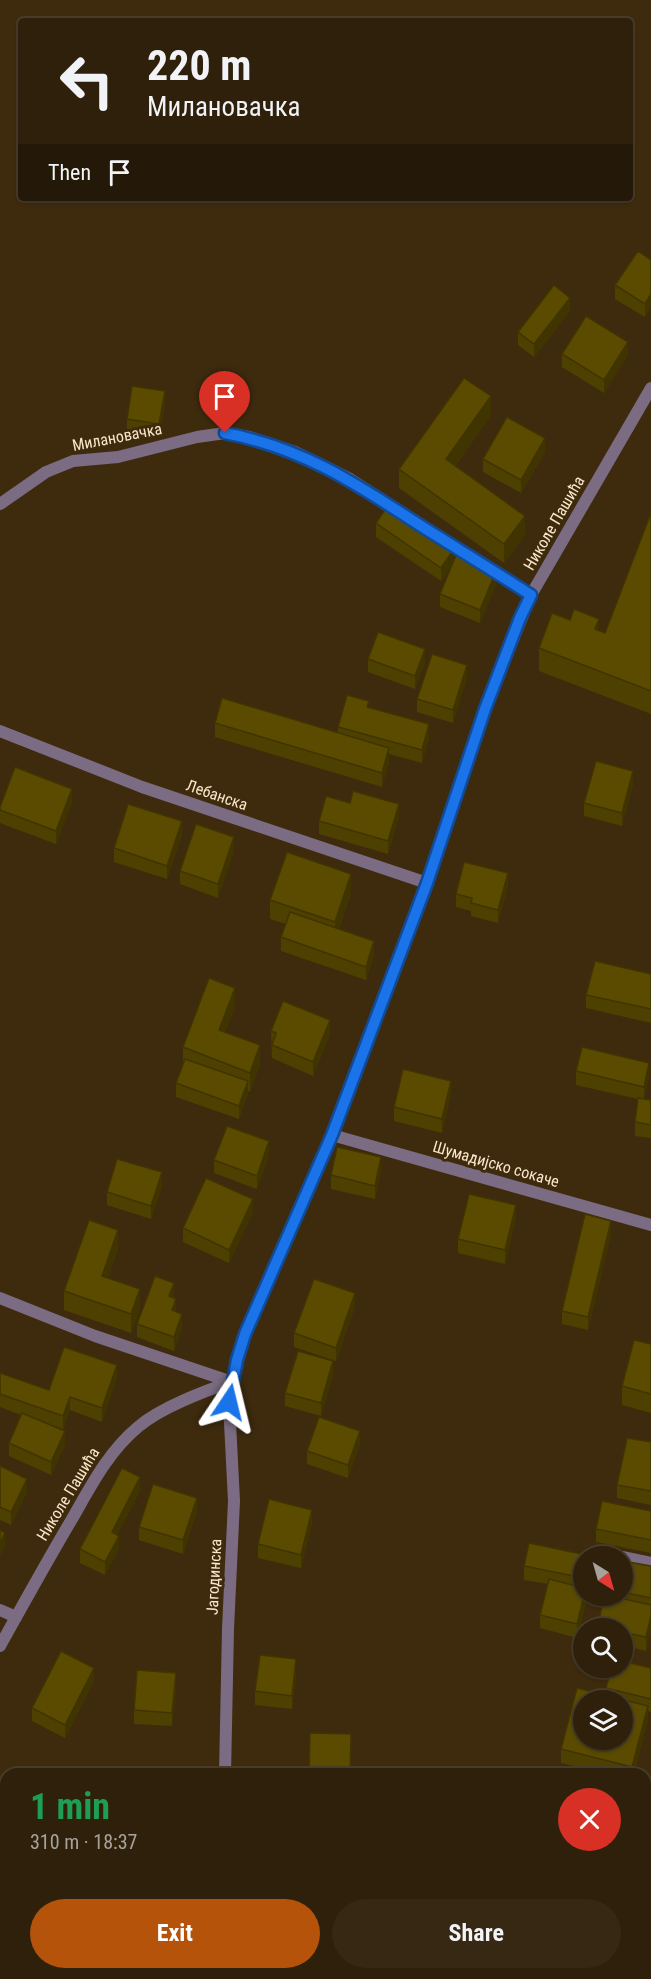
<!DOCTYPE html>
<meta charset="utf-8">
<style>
:root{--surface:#2e200a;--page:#362813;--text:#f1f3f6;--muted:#a7a39c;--line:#493e2b;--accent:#b45309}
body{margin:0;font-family:"Roboto Condensed",sans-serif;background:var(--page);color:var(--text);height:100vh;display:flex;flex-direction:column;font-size:22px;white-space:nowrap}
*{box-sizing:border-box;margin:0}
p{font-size:20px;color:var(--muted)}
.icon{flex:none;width:33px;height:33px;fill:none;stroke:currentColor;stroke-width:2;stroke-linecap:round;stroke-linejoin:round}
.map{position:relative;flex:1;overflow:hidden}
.sheet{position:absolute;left:0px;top:1768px;width:651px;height:212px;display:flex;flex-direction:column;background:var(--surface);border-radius:18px 18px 0 0;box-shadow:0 2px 4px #0004,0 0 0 2px var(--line)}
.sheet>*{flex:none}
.top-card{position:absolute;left:18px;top:18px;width:615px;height:183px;border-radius:6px;box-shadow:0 2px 4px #0004,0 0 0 2px var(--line);background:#2e200a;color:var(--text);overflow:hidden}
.needle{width:39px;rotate:143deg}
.fabs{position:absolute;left:573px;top:1546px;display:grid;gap:12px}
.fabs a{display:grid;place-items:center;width:60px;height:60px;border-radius:50%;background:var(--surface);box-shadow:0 2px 4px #0004,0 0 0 2px var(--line);font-size:30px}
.pin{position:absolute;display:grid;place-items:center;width:51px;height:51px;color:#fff;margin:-62px -26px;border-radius:50% 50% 50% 0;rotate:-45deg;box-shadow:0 0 6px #0007}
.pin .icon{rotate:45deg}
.me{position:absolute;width:66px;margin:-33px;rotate:10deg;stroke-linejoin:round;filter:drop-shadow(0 0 4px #0008)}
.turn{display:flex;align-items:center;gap:21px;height:126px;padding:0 30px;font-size:27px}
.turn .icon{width:78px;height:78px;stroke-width:2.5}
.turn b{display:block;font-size:42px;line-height:51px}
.then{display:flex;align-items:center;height:57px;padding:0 30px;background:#0003;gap:12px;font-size:22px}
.round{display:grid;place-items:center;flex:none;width:63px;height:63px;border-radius:32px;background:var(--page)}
.headline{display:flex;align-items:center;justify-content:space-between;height:102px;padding:0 30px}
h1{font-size:36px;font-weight:700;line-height:45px;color:#1e9e55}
.action{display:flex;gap:12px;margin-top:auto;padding:12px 30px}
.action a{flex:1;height:69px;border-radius:36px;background:var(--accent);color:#fff;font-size:24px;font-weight:700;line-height:69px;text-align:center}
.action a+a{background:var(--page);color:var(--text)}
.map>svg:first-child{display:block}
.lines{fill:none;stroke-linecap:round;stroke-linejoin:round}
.lane{stroke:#7b6c83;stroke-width:12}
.street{stroke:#7b6c83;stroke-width:12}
.wall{fill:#4e4000}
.shaded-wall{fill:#403400}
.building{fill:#5b4b00;stroke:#403400;stroke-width:1.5;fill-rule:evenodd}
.route-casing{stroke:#114b97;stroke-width:15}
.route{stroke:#1a73e8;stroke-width:10}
.labels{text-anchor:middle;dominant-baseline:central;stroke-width:6;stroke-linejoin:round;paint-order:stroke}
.street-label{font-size:16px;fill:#fbe6ca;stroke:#3e2b0e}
</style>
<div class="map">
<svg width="651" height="1979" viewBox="0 0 651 1979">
<rect width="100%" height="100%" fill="#3e2b0e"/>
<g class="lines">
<path class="lane" d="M0,1298l95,38 137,46"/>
<g class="street">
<path d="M0,504l46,-32 27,-11 45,-4 79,-20 28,-4 24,4 46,15 55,27 181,116"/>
<path d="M0,731l142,56 285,96"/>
<path d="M332,1135l319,90"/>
<path d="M604,1554l17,3"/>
<path d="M622,1557l29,6"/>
<path d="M0,1610l16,7"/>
<path d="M0,1646c24,-43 47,-85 72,-127 19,-33 36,-67 66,-92 22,-19 66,-36 94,-45"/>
<path d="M225,1774l3,-145 6,-128 -5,-98 8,-43 8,-26 87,-199 95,-252 58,-174 46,-114 120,-207"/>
<path d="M222,1979v-5"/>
</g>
</g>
<g class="wall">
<path d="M651,260l-6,57 -30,-18v-14z"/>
<path d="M570,311l-36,46 -16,-12v-13z"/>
<path d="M562,354l66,1 -24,38 -42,-26z"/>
<path d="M165,404l-6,34 -32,-5v-14z"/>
<path d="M491,415l-36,51 70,69 -21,28 -105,-75v-19z"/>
<path d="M545,452l-24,41 -38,-21v-13z"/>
<path d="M651,513v201l-112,-43v-23l60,-17 6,2z"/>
<path d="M376,523l78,36 42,25 -16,39 -40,-16v-13l11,-28 -10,15 -65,-44z"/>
<path d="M368,659l57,4 -10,26 -47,-17z"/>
<path d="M467,678l-14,45 -36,-11v-13z"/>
<path d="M369,708l60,30 -7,25 -33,-9v8l-7,25 -167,-50v-14l123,10v-6z"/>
<path d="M633,785l-11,41 -38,-10v-13z"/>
<path d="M72,802l-16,42 -56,-21v-16z"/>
<path d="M399,817l-11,37 -69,-20v-13z"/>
<path d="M182,835l-15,44 -53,-17v-14z"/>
<path d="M234,851l-16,47 -38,-14v-13z"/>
<path d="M508,886l-10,37 -27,-7v-5l-15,-4v-13z"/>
<path d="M351,893l-12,36 35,26 -8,25 -85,-29v-14l5,-13 -16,-5v-19z"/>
<path d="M651,974v49l-65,-15v-13z"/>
<path d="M235,1007l-10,25 35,32 -10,28 -2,-1v3l-9,25 -63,-22v-14l7,-18v-18z"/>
<path d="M271,1031l59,3 -17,42 -41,-18z"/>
<path d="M576,1071l73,5 -5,23 7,1v38l-16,-2v-14l3,-23 -62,-14z"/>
<path d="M451,1094l-9,39 -48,-12v-14z"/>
<path d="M269,1155l-12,34 -43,-16v-13z"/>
<path d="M381,1170l-6,29 -44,-10v-14z"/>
<path d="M162,1186l-11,33 -44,-14v-13z"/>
<path d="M253,1212l-24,51 -46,-21v-14z"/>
<path d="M516,1219l-11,45 -47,-11v-14z"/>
<path d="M611,1234l-23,96 -26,-6v-13z"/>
<path d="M118,1249l-10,29 32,30 -9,25 -67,-23v-19z"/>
<path d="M174,1296v2l2,14 6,15 -8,24 -37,-14v-13z"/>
<path d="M355,1307l-19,54 -42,-14v-14z"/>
<path d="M651,1344v69l-29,-8v-19z"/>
<path d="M0,1373l49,17 68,-12 -15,44 -32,-12 -7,19 -13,-4 15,20 -14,30 -42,-19v-13l12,-28 -21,-8z"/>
<path d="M333,1375l-12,41 -36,-10v-13z"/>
<path d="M651,1442v63l-34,-7v-13z"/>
<path d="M360,1444l-12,34 -41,-14v-13z"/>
<path d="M0,1466l27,26 -16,33 -11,-5z"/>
<path d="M140,1491l-23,44 2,14 -14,26 -25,-12v-14z"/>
<path d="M197,1511l-14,43 -44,-14v-13z"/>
<path d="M651,1511v42l-55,-11v-13z"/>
<path d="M312,1523l-11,45 -43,-10v-14z"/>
<path d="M584,1557v39h2v6l-9,36 -37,-10v-13l8,-31 -24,-4v-14z"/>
<path d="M622,1563l29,3v63l-5,22 -24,-6v-16h-24v-3l19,-30h5z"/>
<path d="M651,1668v44l-3,-1v8l-14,55h-26l-47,-11v-14l45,-54v-7z"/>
<path d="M296,1673l-4,36 -37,-4v-14z"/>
<path d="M94,1681l-29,57 -33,-17v-13z"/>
<path d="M176,1686l-4,40 -38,-2v-14z"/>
<path d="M470,1974h13l-2,4z"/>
<path d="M501,1974h20l-2,5h-3z"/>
<path d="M549,1974h39l-1,5h-37v-4z"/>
</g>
<g class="shaded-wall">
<path d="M651,294v14l-6,9v-13z"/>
<path d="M570,298v13l-36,46v-13z"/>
<path d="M628,342v13l-24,38v-13z"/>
<path d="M165,391v13l-6,34v-14z"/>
<path d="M491,396v19l-45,63v-19z"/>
<path d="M545,438v14l-24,41v-13z"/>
<path d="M525,516v19l-21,28v-19z"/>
<path d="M454,549v13l-13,19v-13z"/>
<path d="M496,571v13l-16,39v-13z"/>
<path d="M599,619v23l-4,-13z"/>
<path d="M425,649v14l-10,26v-13z"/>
<path d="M467,665v13l-14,45v-13z"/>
<path d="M429,724v14l-7,25v-13z"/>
<path d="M389,748v14l-7,25v-14z"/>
<path d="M633,771v14l-11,41v-13z"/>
<path d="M72,789v13l-16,42v-13z"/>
<path d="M399,804v13l-11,37v-13z"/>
<path d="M182,821v14l-15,44v-13z"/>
<path d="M234,837v14l-16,47v-14z"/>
<path d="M508,873v13l-10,37v-13z"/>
<path d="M351,874v19l-16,48v-19z"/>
<path d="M374,941v14l-8,25v-13z"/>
<path d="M235,988v19l-16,42v-19z"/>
<path d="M330,1020v14l-17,42v-14z"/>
<path d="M260,1045v19l-10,28v-19z"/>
<path d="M649,1063v13l-5,24v-13z"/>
<path d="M248,1081v13l-9,25v-13z"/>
<path d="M451,1081v13l-9,39v-14z"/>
<path d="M269,1141v14l-12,34v-13z"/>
<path d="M381,1157v13l-6,29v-13z"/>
<path d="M162,1172v14l-11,33v-13z"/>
<path d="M253,1199v13l-24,51v-13z"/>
<path d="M516,1205v14l-11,45v-14z"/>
<path d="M611,1221v13l-23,96v-13z"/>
<path d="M118,1230v19l-16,46v-19z"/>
<path d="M174,1283v13l-5,14v-14z"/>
<path d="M140,1289v19l-9,25v-19z"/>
<path d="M355,1293v14l-19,54v-13z"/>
<path d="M176,1299v13l-4,-2z"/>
<path d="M182,1314v13l-8,24v-14z"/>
<path d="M333,1361v14l-12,41v-13z"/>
<path d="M117,1365v13l-15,44v-14z"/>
<path d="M70,1397v13l-7,19v-13z"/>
<path d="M65,1431v14l-14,30v-13z"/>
<path d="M360,1431v13l-12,34v-13z"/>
<path d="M140,1477v14l-28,54v-13z"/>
<path d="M27,1479v13l-16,33v-13z"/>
<path d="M197,1498v13l-14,43v-14z"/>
<path d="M312,1510v13l-11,45v-13z"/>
<path d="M5,1533v13l-5,10v-13z"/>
<path d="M119,1536v13l-14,26v-13z"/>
<path d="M584,1596h2v6l-9,36v-14z"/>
<path d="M651,1616v13l-5,22v-14z"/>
<path d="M296,1659v14l-4,36v-13z"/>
<path d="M94,1668v13l-29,57v-13z"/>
<path d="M176,1673v13l-4,40v-13z"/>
<path d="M648,1706v13l-14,55h-2v-7z"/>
<path d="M650,1909v13l-5,19v-13z"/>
<path d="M584,1974h4l-1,5h-5z"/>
</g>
<g class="building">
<path d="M638,251l13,9v34l-6,10 -30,-19z"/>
<path d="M554,285l16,13 -36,46 -16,-12z"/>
<path d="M586,316l42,26 -24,38 -42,-26z"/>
<path d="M464,378l27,18 -45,63 79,57 -21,28 -105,-75z"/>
<path d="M132,386l33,5 -6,33 -32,-5z"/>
<path d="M507,417l38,21 -24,42 -38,-21z"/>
<path d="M389,504l65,45 -13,19 -65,-45z"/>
<path d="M651,513v178l-112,-43 13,-35 18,7 4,-11 25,10 -4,10 10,4z"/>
<path d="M456,555l40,16 -16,39 -40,-16z"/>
<path d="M378,632l47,17 -10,27 -47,-17z"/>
<path d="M432,654l35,11 -14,45 -36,-11z"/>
<path d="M347,695l22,6 -2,6 62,17 -7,26 -84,-23z"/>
<path d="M222,698l167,50 -7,25 -167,-50z"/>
<path d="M596,761l37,10 -11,42 -38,-10z"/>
<path d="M15,767l57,22 -16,42 -56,-21v-3z"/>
<path d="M353,791l46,13 -11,37 -69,-20 7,-25 24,7z"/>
<path d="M128,804l54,17 -15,45 -53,-18z"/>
<path d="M196,824l38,13 -16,47 -38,-13z"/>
<path d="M287,852l64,22 -16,48 -65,-22z"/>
<path d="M464,862l44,11 -10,37 -27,-7 1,-5 -16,-4z"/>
<path d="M290,912l84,29 -8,26 -85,-30z"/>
<path d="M595,961l56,13v35l-65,-14z"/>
<path d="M209,978l26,10 -16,42 41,15 -10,28 -67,-26z"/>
<path d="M283,1001l47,19 -17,42 -41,-17 4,-12 -5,-2z"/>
<path d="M582,1047l67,16 -5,24 -68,-16z"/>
<path d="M185,1059l63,22 -9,25 -63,-23z"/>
<path d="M403,1069l48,12 -9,38 -48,-12z"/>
<path d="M638,1098l13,2v25l-16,-3z"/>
<path d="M227,1126l42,15 -12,35 -43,-16z"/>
<path d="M337,1147l44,10 -6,29 -44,-11z"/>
<path d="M117,1159l45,13 -11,34 -44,-14z"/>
<path d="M206,1178l47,21 -24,51 -46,-22z"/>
<path d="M469,1194l47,11 -11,45 -47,-11z"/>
<path d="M585,1214l26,7 -23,96 -26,-6z"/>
<path d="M89,1220l29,10 -16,46 38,13 -9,25 -67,-23z"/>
<path d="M155,1276l19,7 -5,13 7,3 -4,11 10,4 -8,23 -37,-13z"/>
<path d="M314,1279l41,14 -19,55 -42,-15z"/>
<path d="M634,1340l17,4v50l-29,-8z"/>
<path d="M64,1347l53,18 -15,43 -32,-11 -7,19 -63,-22v-21l49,17z"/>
<path d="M298,1351l35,10 -12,42 -36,-10z"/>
<path d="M22,1413l43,18 -14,31 -42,-19z"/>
<path d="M319,1417l41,14 -12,34 -41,-14z"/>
<path d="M627,1438l24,4v49l-34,-6z"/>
<path d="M0,1466l27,13 -16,33 -11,-5z"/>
<path d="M122,1468l18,9 -28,55 7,4 -14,26 -25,-13z"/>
<path d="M153,1484l44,14 -14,42 -44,-13z"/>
<path d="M269,1499l43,11 -11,45 -43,-11z"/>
<path d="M602,1501l49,10v29l-55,-11z"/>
<path d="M0,1530l5,3 -5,10z"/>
<path d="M529,1543l62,13v1h-7v21l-60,-12z"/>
<path d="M623,1561l28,5v32l-29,-6z"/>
<path d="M549,1579l35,9v8l-7,28 -37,-9z"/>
<path d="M604,1596h7l40,9v11l-5,21 -24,-5v-3h-13l-11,-3z"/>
<path d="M61,1651l33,17 -29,57 -33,-17z"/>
<path d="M260,1655l36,4 -4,37 -37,-5z"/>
<path d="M622,1661l29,7v31l-45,-11 5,-20h11z"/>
<path d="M137,1670l39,3 -4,40 -38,-3z"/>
<path d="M577,1688l71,18 -16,61 -71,-18zM584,1701h38v39h-38z"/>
<path d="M310,1733l41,1 -1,40h-41z"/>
<path d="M580,1772l11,2h-12z"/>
<path d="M645,1907l5,2 -5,19z"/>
<rect x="280" y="1974" width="50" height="5"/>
<path d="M550,1974h34l-2,5h-17z"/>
<path d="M599,1974h36l-1,5h-36z"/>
</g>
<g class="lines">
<defs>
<path id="route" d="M225,433c77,15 129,49 193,91 38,24 76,47 113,71l-11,23 -35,91 -58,174 -95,252 -87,199 -8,26 -8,42"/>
</defs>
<use href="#route" class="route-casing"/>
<use href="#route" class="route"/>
</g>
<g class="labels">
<g class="street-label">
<text transform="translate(117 437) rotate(-11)">Милановачка</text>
<text transform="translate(554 523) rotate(-60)">Николе Пашића</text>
<text transform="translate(217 795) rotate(19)">Лебанска</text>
<text transform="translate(496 1164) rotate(16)">Шумадијско сокаче</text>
<text transform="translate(68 1494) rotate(-59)">Николе Пашића</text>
<text transform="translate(214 1577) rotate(-87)">Јагодинска</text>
</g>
</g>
</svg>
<div class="fabs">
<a><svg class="needle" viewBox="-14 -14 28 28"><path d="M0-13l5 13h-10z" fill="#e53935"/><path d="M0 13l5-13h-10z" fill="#a7a39c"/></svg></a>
<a><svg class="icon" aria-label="search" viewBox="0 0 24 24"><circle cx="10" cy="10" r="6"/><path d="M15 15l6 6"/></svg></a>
<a><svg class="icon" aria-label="layers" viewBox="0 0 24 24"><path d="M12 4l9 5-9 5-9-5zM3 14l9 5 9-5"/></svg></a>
</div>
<div class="pin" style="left:225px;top:433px;background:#d93025"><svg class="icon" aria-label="arrive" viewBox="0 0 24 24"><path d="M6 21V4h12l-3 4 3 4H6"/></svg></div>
<svg class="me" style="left:229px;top:1402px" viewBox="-20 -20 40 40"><path d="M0-17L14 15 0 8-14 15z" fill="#1a73e8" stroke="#fff" stroke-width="4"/></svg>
<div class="top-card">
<div class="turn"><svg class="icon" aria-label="left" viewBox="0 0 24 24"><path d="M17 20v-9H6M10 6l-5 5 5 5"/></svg><div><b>220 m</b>Милановачка</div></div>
<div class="then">Then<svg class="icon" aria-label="arrive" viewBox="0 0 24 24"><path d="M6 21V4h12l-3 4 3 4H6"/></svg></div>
</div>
<section class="sheet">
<div class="headline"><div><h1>1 min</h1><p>310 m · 18:37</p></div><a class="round" style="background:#d93025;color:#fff"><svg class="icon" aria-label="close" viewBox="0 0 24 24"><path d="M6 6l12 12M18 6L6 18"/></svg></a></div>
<div class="action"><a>Exit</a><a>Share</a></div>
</section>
</div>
